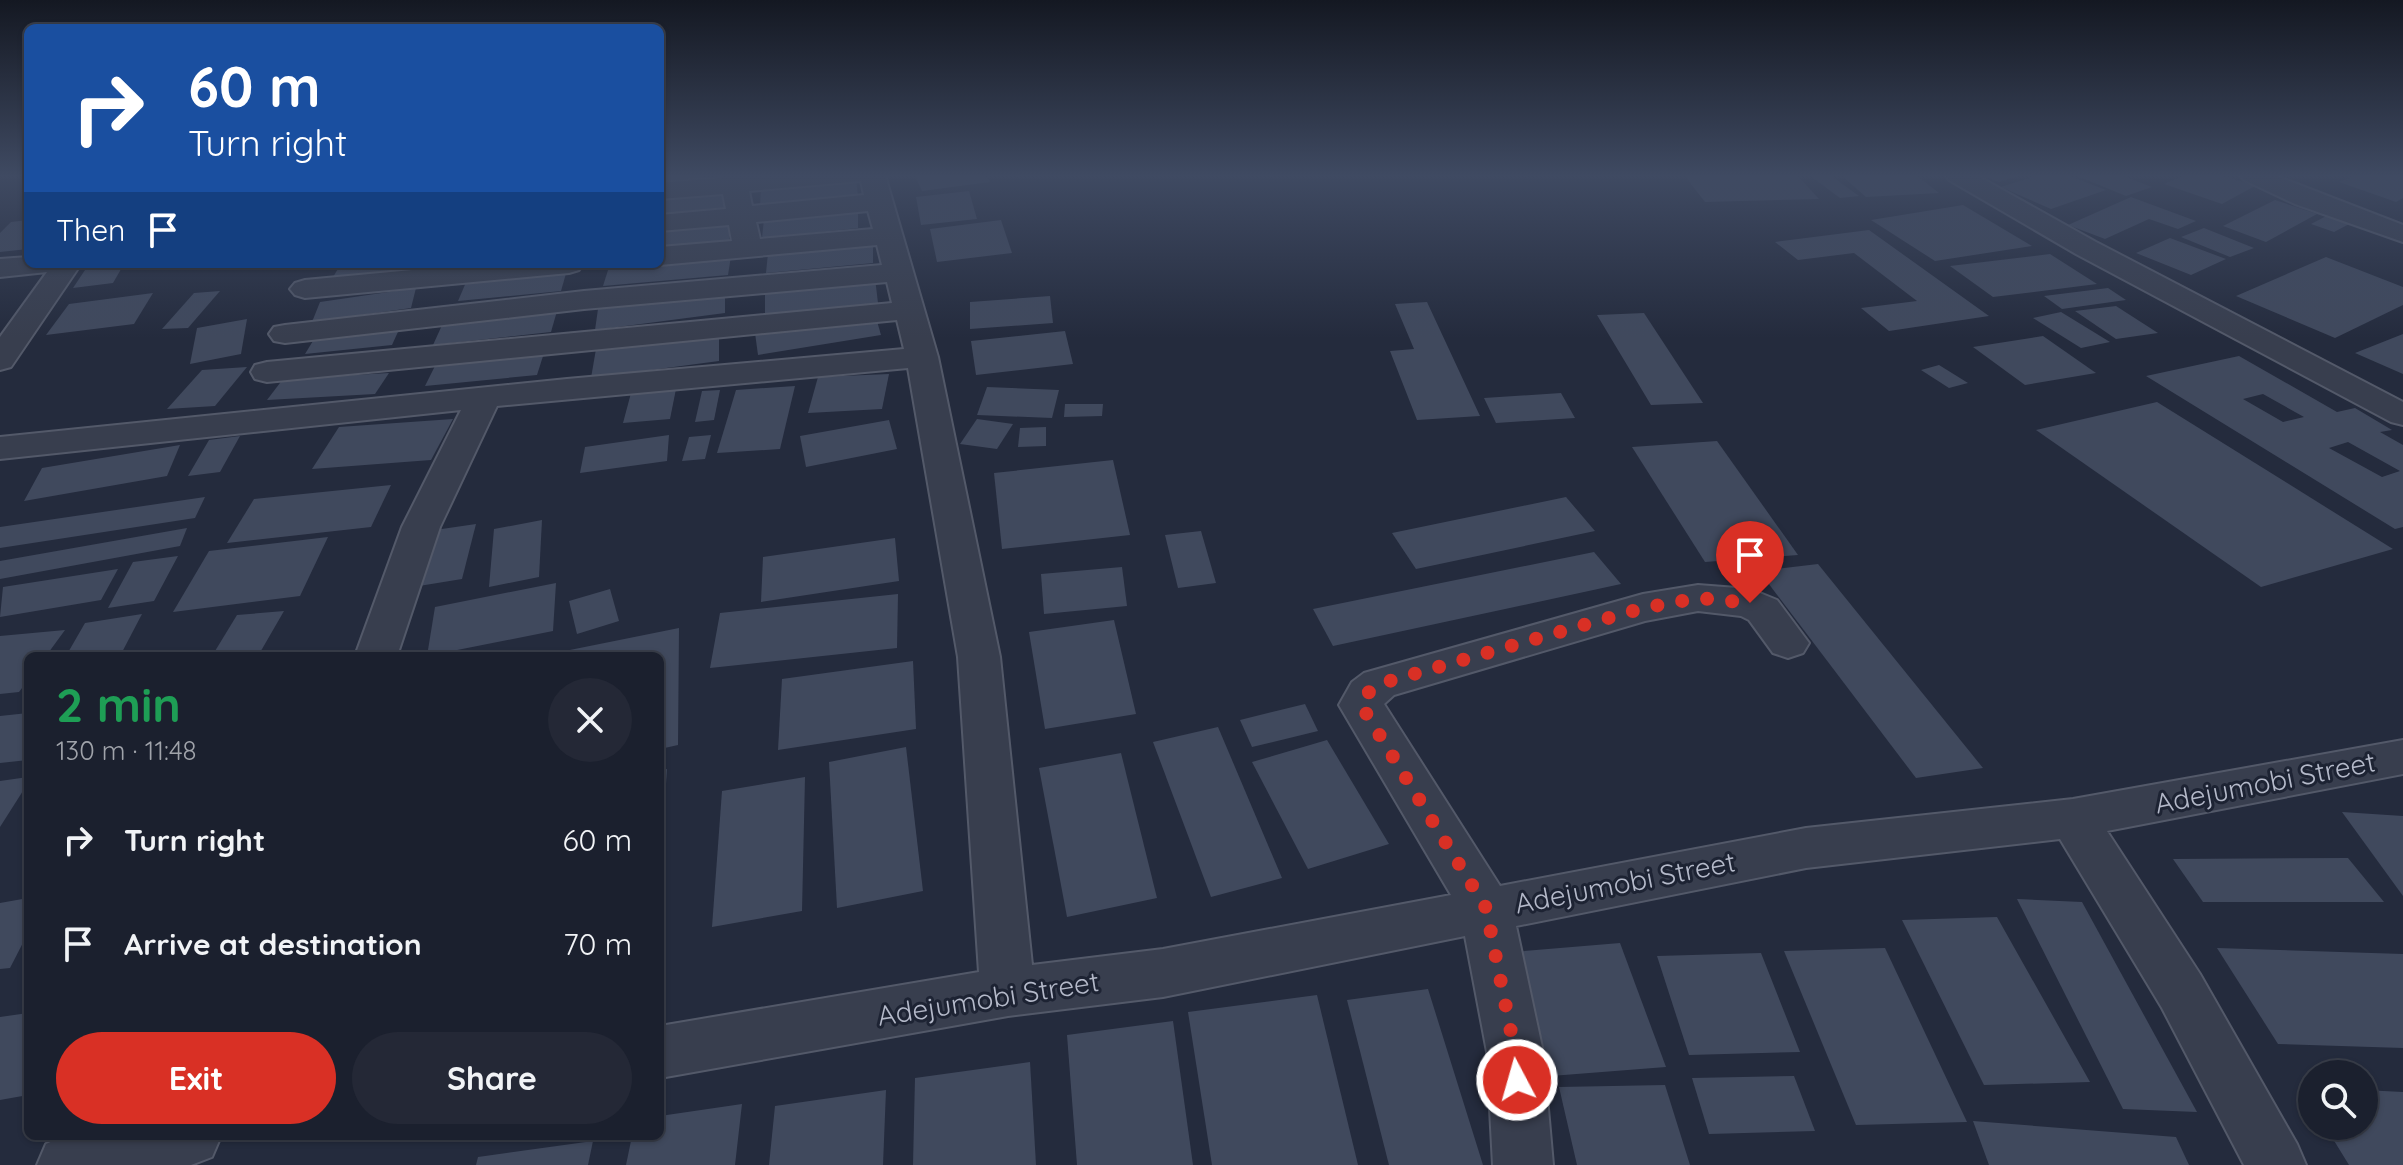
<!DOCTYPE html>
<meta charset="utf-8">
<style>
:root{--surface:#1b202e;--page:#242836;--text:#f1f3f6;--muted:#a0a3aa;--line:#393e4a;--accent:#d93025}
body{margin:0;font-family:Quicksand,sans-serif;background:var(--page);color:var(--text);height:100vh;display:flex;flex-direction:column;font-size:30px;white-space:nowrap}
*{box-sizing:border-box;margin:0}
p{font-size:26px;color:var(--muted)}
.icon{flex:none;width:44px;height:44px;fill:none;stroke:currentColor;stroke-width:2;stroke-linecap:round;stroke-linejoin:round}
.map{position:relative;flex:1;overflow:hidden}
.side{position:absolute;left:24px;top:652px;width:640px;height:488px;display:flex;flex-direction:column;background:var(--surface);border-radius:12px;box-shadow:0 2px 6px #0004,0 0 0 2px var(--line)}
.side>*{flex:none}
.hud{position:absolute;left:24px;top:24px;width:640px;height:244px;border-radius:12px;box-shadow:0 2px 6px #0004,0 0 0 2px var(--line);background:#1a4fa0;color:#fff;overflow:hidden}
.buttons{position:absolute;left:2298px;top:1060px;display:grid;gap:16px}
.buttons a{display:grid;place-items:center;width:80px;height:80px;border-radius:50%;background:var(--surface);box-shadow:0 2px 6px #0004,0 0 0 2px var(--line);font-size:40px}
.pin{position:absolute;display:grid;place-items:center;width:68px;height:68px;color:#fff;margin:-82px -34px;border-radius:50% 50% 50% 0;rotate:-45deg;box-shadow:0 0 8px #0007}
.pin .icon{rotate:45deg}
.me{position:absolute;width:88px;margin:-44px;rotate:354deg;stroke-linejoin:round;filter:drop-shadow(0 0 6px #0008)}
.turn{display:flex;align-items:center;gap:28px;height:168px;padding:0 32px;font-size:36px}
.turn .icon{width:104px;height:104px;stroke-width:2.5}
.turn b{display:block;font-size:56px;line-height:68px}
.then{display:flex;align-items:center;height:76px;padding:0 32px;background:#0003;gap:16px;font-size:30px}
.round{display:grid;place-items:center;flex:none;width:84px;height:84px;border-radius:42px;background:var(--page)}
.headline{display:flex;align-items:center;justify-content:space-between;height:136px;padding:0 32px}
h1{font-size:48px;font-weight:700;line-height:60px;color:#1e9e55}
.button{display:flex;gap:16px;margin-top:auto;padding:16px 32px}
.button a{flex:1;height:92px;border-radius:48px;background:var(--accent);color:#fff;font-size:32px;font-weight:700;line-height:92px;text-align:center}
.button a+a{background:var(--page);color:var(--text)}
ul{padding:0;list-style:none}
li{display:flex;align-items:center;gap:24px;height:104px;padding:0 32px}
li div{flex:1}
li b{display:block;font-size:30px}
li em{font-style:normal}
.map>svg:first-child{display:block}
.building{fill:#40495d;fill-rule:evenodd}
.lines{fill:none;stroke-linecap:round;stroke-linejoin:round}
.street-casing{stroke:#535969;stroke-width:4}
.street{fill:#383e4e;fill-rule:evenodd}
.route{stroke:#d93025;stroke-width:14;stroke-dasharray:0 25.2}
.labels{text-anchor:middle;dominant-baseline:central;stroke-width:6;stroke-linejoin:round;paint-order:stroke}
.near-street-label{font-size:28px;fill:#b4b9c9;stroke:#1d2333}
</style>
<div class="map">
<svg width="2403" height="1165" viewBox="0 0 2403 1165">
<rect width="100%" height="100%" fill="#242b3d"/>
<g class="building">
<path d="M660,175h44l-1,3 -43,4z"/>
<path d="M986,175l4,7 -68,9 -7,-15z"/>
<path d="M1684,175h113l22,24 -114,3z"/>
<path d="M1809,175h21l29,21 -19,2z"/>
<path d="M1841,175h75l23,18 -73,4z"/>
<path d="M1981,175h40l-22,7z"/>
<path d="M2039,175h28l39,15 -55,19 -50,-22z"/>
<path d="M2075,175h46l31,12 -26,9z"/>
<path d="M2184,175h37l34,11 -33,18 -58,-20z"/>
<path d="M2357,175h46v23l-7,4 -57,-20z"/>
<path d="M856,178l2,19 -98,10 1,-19z"/>
<path d="M725,189l-1,19 -64,6v-18z"/>
<path d="M969,191l8,28 -56,6 -5,-28z"/>
<path d="M2131,197l65,24 -18,8 -29,-10 -44,20 -37,-14z"/>
<path d="M2275,200l42,14 -51,28 -43,-16z"/>
<path d="M1963,205l69,41 -97,15 -64,-41z"/>
<path d="M858,211v17l-96,10 2,-19z"/>
<path d="M2330,214l23,8 -19,10 -23,-8z"/>
<path d="M729,218v22l-69,8v-22z"/>
<path d="M28,220v29l-28,3v-19l11,-11z"/>
<path d="M1001,220l11,33 -75,9 -7,-33z"/>
<path d="M2204,228l50,20 -24,9 -49,-20z"/>
<path d="M1869,230l120,86 -100,15 -28,-23 56,-7 -63,-48 -56,7 -23,-18z"/>
<path d="M2170,238l56,21 -35,16 -55,-22z"/>
<path d="M873,243v20l-107,10 2,-20z"/>
<path d="M2050,254l47,30 -104,13 -43,-31z"/>
<path d="M731,256l-3,19 -125,11 6,-19z"/>
<path d="M2326,257l77,30v18l-68,33 -99,-42z"/>
<path d="M89,264h35l-11,19 -40,5z"/>
<path d="M341,264h85l-3,5 -90,8z"/>
<path d="M567,270l-6,21 -103,10 9,-21z"/>
<path d="M875,278l3,25 -113,13v-25z"/>
<path d="M416,288l-5,20 -99,14 8,-20z"/>
<path d="M2108,288l18,12 -64,9 -18,-13z"/>
<path d="M220,291l-32,37 -26,1 32,-36z"/>
<path d="M725,292v21l-130,17 3,-21z"/>
<path d="M153,293l-19,31 -88,11 23,-31z"/>
<path d="M1050,296l3,27 -83,6v-27z"/>
<path d="M1427,302l53,114 -63,4 -27,-69 24,-2 -19,-45z"/>
<path d="M2116,306l42,27 -42,6 -41,-28z"/>
<path d="M557,311l-6,21 -118,13 10,-22z"/>
<path d="M2061,312l49,30 -29,6 -48,-30z"/>
<path d="M1644,313l59,90 -52,2 -54,-90z"/>
<path d="M875,314l6,21 -123,20 -3,-22z"/>
<path d="M247,319l-6,35 -51,10 7,-36z"/>
<path d="M402,323l-10,22 -87,9 14,-23z"/>
<path d="M1065,331l8,33 -97,11 -5,-34z"/>
<path d="M719,333v28l-128,17 5,-29z"/>
<path d="M2403,334v40l-48,-21z"/>
<path d="M2043,336l53,37 -71,12 -52,-38z"/>
<path d="M544,353l-7,22 -112,11 11,-22z"/>
<path d="M2239,356l98,56 18,-4 37,22 -12,2 23,13v82l-8,2 -249,-153zM2263,394l41,23 -21,5 -40,-23zM2348,442l52,29 -18,6 -53,-29z"/>
<path d="M1939,365l29,18 -19,5 -28,-18z"/>
<path d="M247,367l-32,39 -48,3 35,-39z"/>
<path d="M389,373l-14,21 -108,6 16,-21z"/>
<path d="M889,374l-7,35 -74,4 10,-36z"/>
<path d="M795,386l-15,63 -63,4 19,-63z"/>
<path d="M987,387l72,3 -7,28 -75,-3z"/>
<path d="M676,389l-6,30 -47,4 8,-30z"/>
<path d="M720,390l-6,30 -19,2 7,-31z"/>
<path d="M1561,393l14,25 -79,5 -12,-25z"/>
<path d="M2157,402l236,147 -132,38 -225,-157z"/>
<path d="M1065,404h38l-1,12 -38,1z"/>
<path d="M453,419l-22,41 -119,9 27,-42z"/>
<path d="M977,419l36,5 -16,25 -37,-5z"/>
<path d="M889,420l8,29 -91,18 -6,-31z"/>
<path d="M1046,427v19l-28,1 2,-19z"/>
<path d="M669,435l-2,26 -87,12 5,-26z"/>
<path d="M711,435l-6,24 -23,2 7,-24z"/>
<path d="M240,436l-20,36 -32,4 21,-36z"/>
<path d="M1717,441l81,114 -93,7 -73,-115z"/>
<path d="M180,445l-13,31 -143,25 18,-33z"/>
<path d="M1113,460l17,75 -128,14 -8,-76z"/>
<path d="M391,485l-20,42 -144,16 27,-44z"/>
<path d="M205,497l-10,21 -195,30v-21z"/>
<path d="M1566,497l29,34 -179,38 -24,-36z"/>
<path d="M542,520l-3,57 -50,10 5,-58z"/>
<path d="M476,524l-14,55 -43,7 16,-56z"/>
<path d="M187,528l-7,18 -180,33v-18z"/>
<path d="M1201,531l15,52 -38,5 -13,-53z"/>
<path d="M328,537l-28,59 -127,16 36,-61z"/>
<path d="M895,538l4,43 -138,21 2,-45z"/>
<path d="M1594,552l27,32 -288,62 -20,-37z"/>
<path d="M178,556l-24,45 -46,7 25,-46z"/>
<path d="M1818,564l165,204 -67,10 -157,-207z"/>
<path d="M1122,567l5,39 -83,8 -3,-40z"/>
<path d="M118,569l-17,31 -101,17 3,-30z"/>
<path d="M556,583l-3,48 -126,25 8,-49z"/>
<path d="M610,589l9,32 -42,13 -8,-33z"/>
<path d="M898,594l-1,54 -187,20 10,-55z"/>
<path d="M284,611l-26,45h-46l25,-41z"/>
<path d="M142,614l-22,42h-54l19,-33z"/>
<path d="M1114,620l22,94 -91,15 -16,-97z"/>
<path d="M679,628l-1,117 -18,4v-93h-120z"/>
<path d="M65,630l-19,26h-18v24l-9,12 -19,2v-58z"/>
<path d="M913,661l3,68 -138,21 4,-71z"/>
<path d="M1305,704l13,27 -66,16 -12,-27z"/>
<path d="M28,713v47l-28,3v-47z"/>
<path d="M1218,727l64,151 -71,19 -58,-155z"/>
<path d="M1327,740l62,104 -81,25 -56,-107z"/>
<path d="M906,747l17,144 -86,17 -8,-146z"/>
<path d="M1121,753l36,145 -90,19 -28,-149z"/>
<path d="M667,769l-5,76h-2v-75z"/>
<path d="M28,777v6l-28,44v-46z"/>
<path d="M805,777l-3,134 -90,16 10,-136z"/>
<path d="M2342,812l61,4v80z"/>
<path d="M2348,858l36,44h-181l-30,-43z"/>
<path d="M28,898v35l-18,35 -10,1v-66z"/>
<path d="M2017,899l65,3 115,210 -74,-3z"/>
<path d="M1997,917l93,165 -106,3 -82,-165z"/>
<path d="M1620,943l46,124 -115,9 -38,-124z"/>
<path d="M1885,948l82,174 -111,3 -72,-174z"/>
<path d="M2217,948l186,6v94l-125,-4z"/>
<path d="M1761,953l39,99 -111,3 -32,-99z"/>
<path d="M1428,989l55,176h-94l-42,-165z"/>
<path d="M1317,995l41,170h-146l-24,-153z"/>
<path d="M28,1013v82l-28,5v-83z"/>
<path d="M1173,1021l20,144h-116l-10,-130z"/>
<path d="M1030,1062l6,103h-123l2,-87z"/>
<path d="M1794,1076l21,55 -106,3 -17,-56z"/>
<path d="M1665,1085l25,80h-113l-18,-78z"/>
<path d="M886,1090l-3,75h-114l6,-59z"/>
<path d="M2364,1090l39,2v73h-54l-24,-39h39z"/>
<path d="M742,1104l-7,61h-109l6,-29h28v-20z"/>
<path d="M1973,1121l203,16 13,28h-200z"/>
<path d="M593,1141l-5,24h-112l2,-8z"/>
</g>
<g class="lines">
<defs>
<g id="street">
<path d="M722,175h163l53,182 62,300 32,308 131,-16 288,-54 -112,-190 13,-23 12,-9 279,-79 55,-9 52,4 27,11 32,43 -6,10 -15,5 -15,-5 -24,-33 -8,-4 -43,-5 -53,10 -251,74 -10,9 116,182 306,-58 267,-29 330,-59v34l-296,57 93,143 97,170 9,21h-62l-82,-157 -102,-169 -254,29 -290,58 27,126 10,113h-60l-6,-113 -22,-116 -302,61 -155,19 -348,62v-52l319,-54 -21,-315 -50,-289 -411,38 -57,121 -43,129h-42l47,-129 59,-117 -461,49v-22l567,-58 337,-30 -7,-29 -630,62 -12,-3 -4,-7 4,-7 12,-3 625,-59 -5,-21 -303,27 -299,34 -11,-2 -5,-7 5,-7 11,-2 299,-34 298,-26 -5,-20 -217,20 -2,-1 2,-17 72,-6 -3,-16 -69,6v-16l66,-6 -3,-15 -63,5v-16l62,-5zM861,181l3,14 -112,11 -3,-15zM868,211l5,18 -113,10 -4,-17z"/>
<path d="M1945,175h31l120,67 307,160v23l-12,-3 -315,-168 -127,-74z"/>
<path d="M2240,175h34l129,50v17l-108,-38 -51,-24z"/>
<path d="M28,257v7h53l-70,103 -11,3v-33l47,-65 -47,5v-18z"/>
<path d="M477,264h106l-4,6 -10,3 -264,25 -10,-3 -5,-6 5,-6 10,-3z"/>
<path d="M64,1136h157l-9,21 -21,8h-154l9,-21z"/>
</g>
</defs>
<use href="#street" class="street-casing"/>
<use href="#street" class="street"/>
</g>
<linearGradient id="sky" x2="0" y2="1"><stop stop-color="#141822"/><stop offset="0.52" stop-color="#3f4a62"/><stop offset="1" stop-color="#3f4a62" stop-opacity="0"/></linearGradient>
<rect width="2403" height="338" fill="url(#sky)"/>
<g class="lines">
<path class="route" d="M1517,1080l-2,-28 -29,-144 -125,-203 7,-12 11,-9 264,-76 55,-10 52,5"/>
</g>
<g class="labels">
<g class="near-street-label">
<text transform="translate(2265 782) rotate(-11)">Adejumobi Street</text>
<text transform="translate(1625 882) rotate(-11)">Adejumobi Street</text>
<text transform="translate(988 998) rotate(-9)">Adejumobi Street</text>
</g>
</g>
</svg>
<div class="buttons">
<a><svg class="icon" aria-label="search" viewBox="0 0 24 24"><circle cx="10" cy="10" r="6"/><path d="M15 15l6 6"/></svg></a>
</div>
<div class="pin" style="left:1750px;top:603px;background:#d93025"><svg class="icon" aria-label="arrive" viewBox="0 0 24 24"><path d="M6 21V4h12l-3 4 3 4H6"/></svg></div>
<svg class="me" style="left:1517px;top:1080px" viewBox="-20 -20 40 40"><circle r="17" fill="#d93025" stroke="#fff" stroke-width="3"/><path d="M0-11L8 9 0 5-8 9z" fill="#fff"/></svg>
<div class="hud">
<div class="turn"><svg class="icon" aria-label="right" viewBox="0 0 24 24"><path d="M7 20v-9h11M14 6l5 5-5 5"/></svg><div><b>60 m</b>Turn right</div></div>
<div class="then">Then<svg class="icon" aria-label="arrive" viewBox="0 0 24 24"><path d="M6 21V4h12l-3 4 3 4H6"/></svg></div>
</div>
<section class="side">
<div class="headline"><div><h1>2 min</h1><p>130 m · 11:48</p></div><a class="round"><svg class="icon" aria-label="close" viewBox="0 0 24 24"><path d="M6 6l12 12M18 6L6 18"/></svg></a></div>
<ul>
<li><svg class="icon" aria-label="right" viewBox="0 0 24 24"><path d="M7 20v-9h11M14 6l5 5-5 5"/></svg><div><b>Turn right</b></div><em>60 m</em></li>
<li><svg class="icon" aria-label="arrive" viewBox="0 0 24 24"><path d="M6 21V4h12l-3 4 3 4H6"/></svg><div><b>Arrive at destination</b></div><em>70 m</em></li>
</ul>
<div class="button"><a>Exit</a><a>Share</a></div>
</section>
</div>
